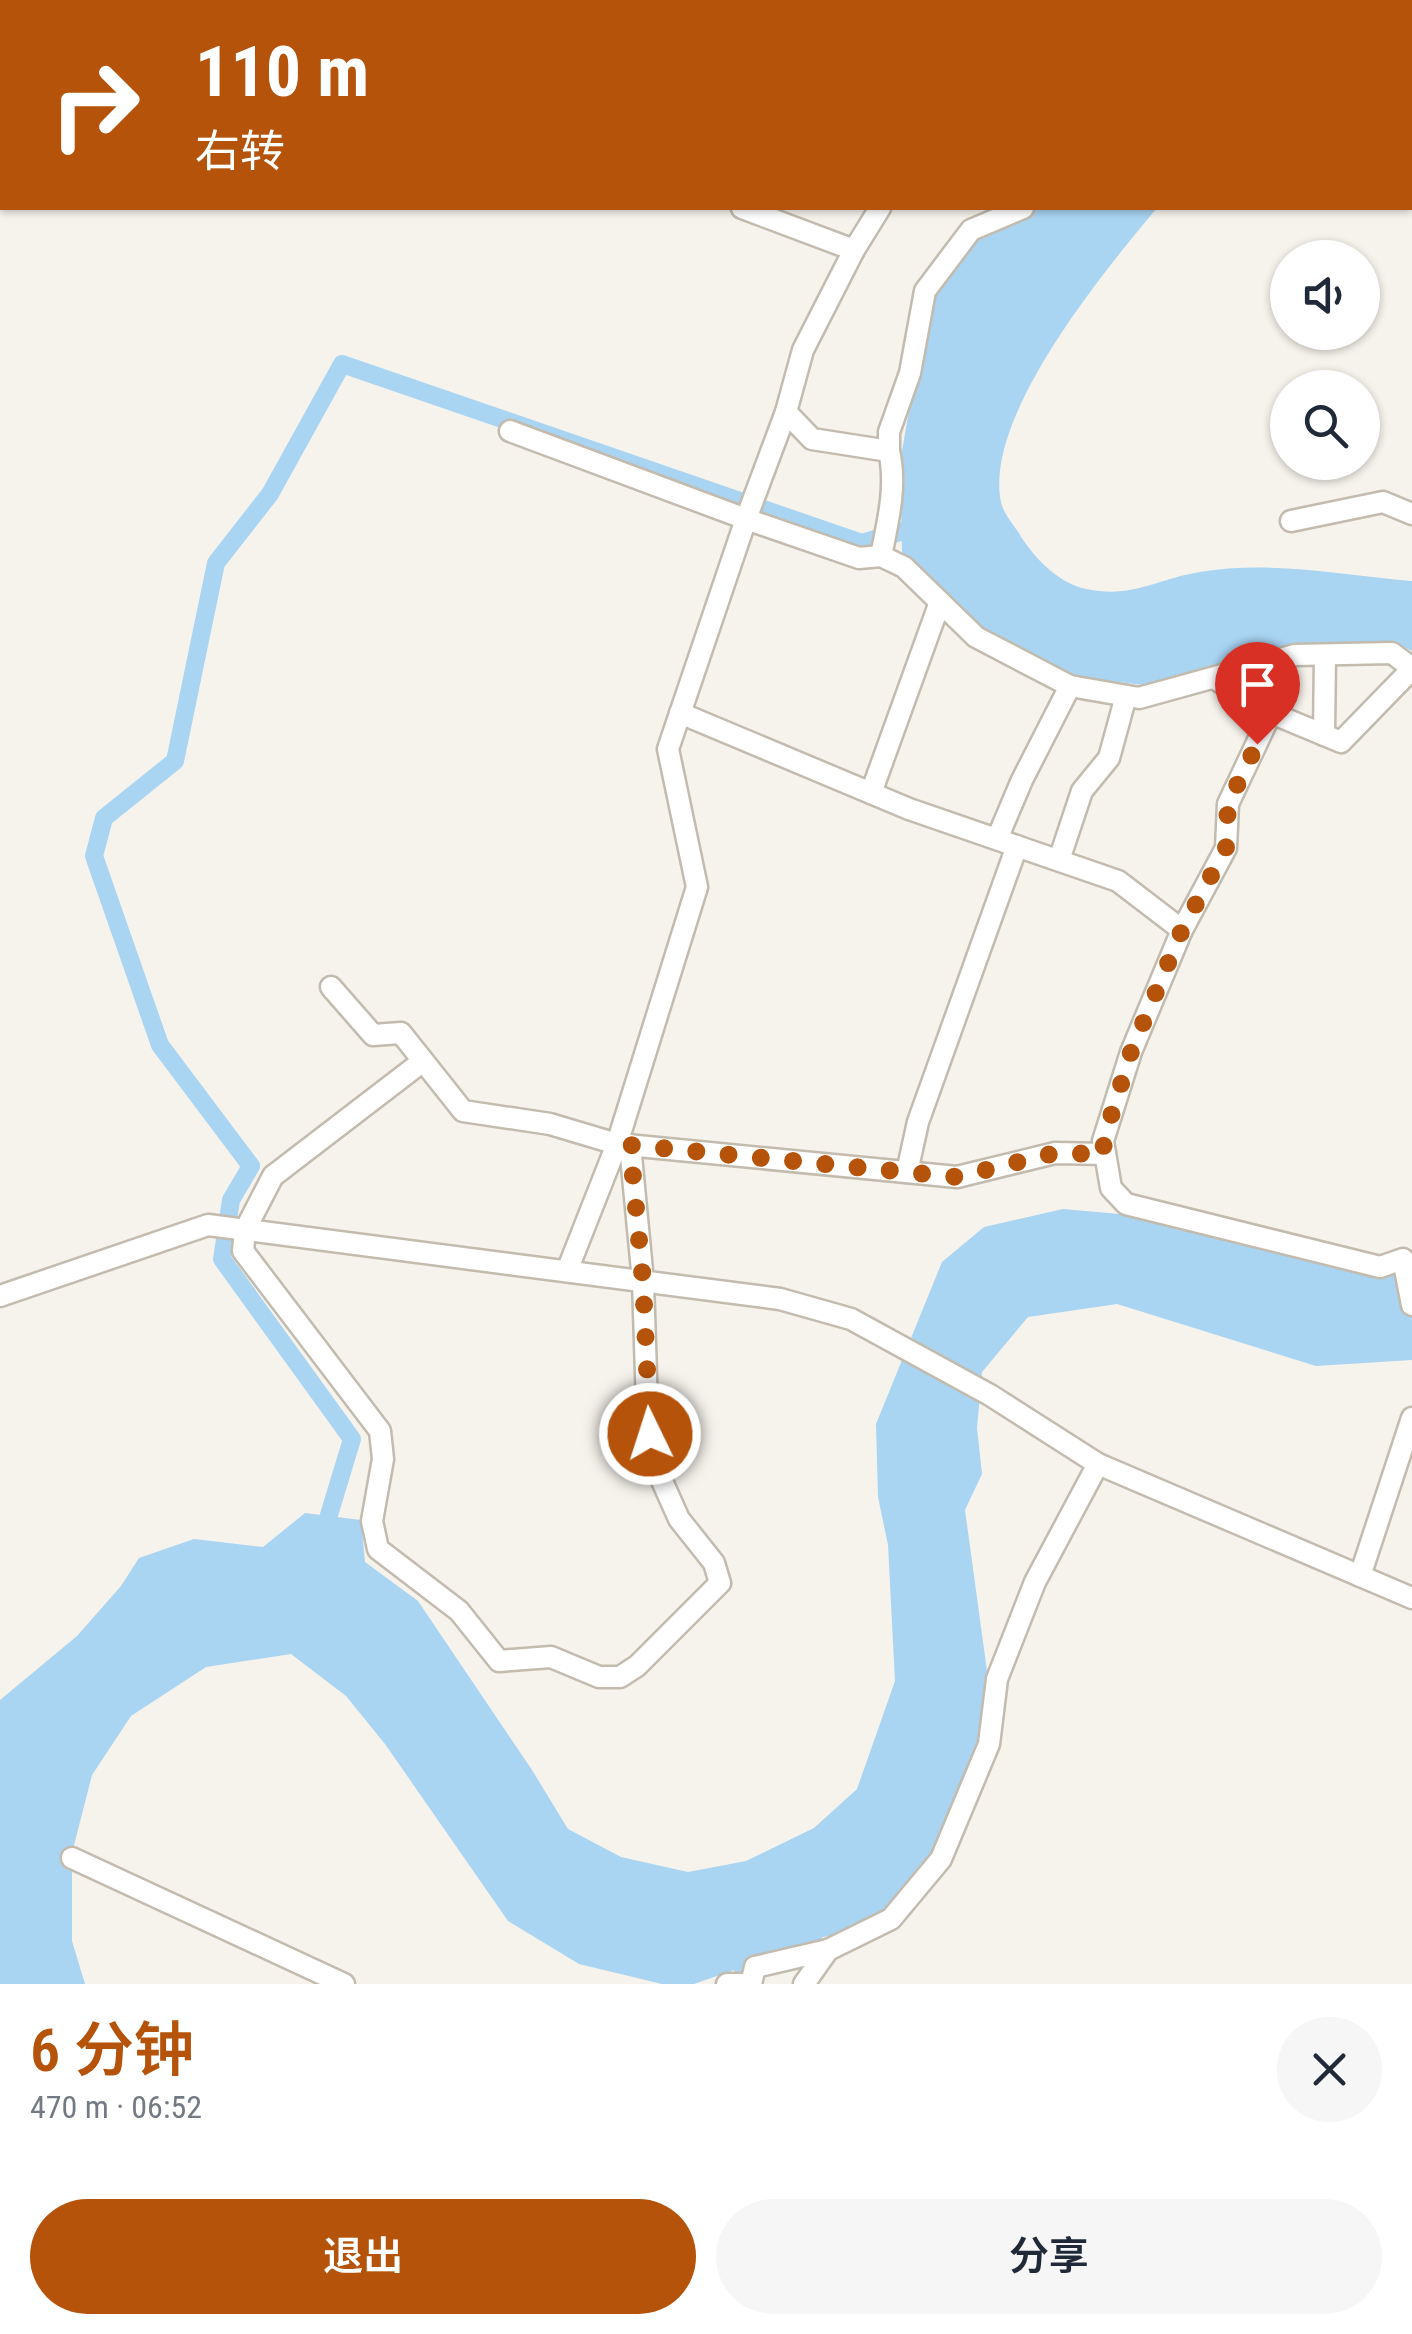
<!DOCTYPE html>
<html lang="zh">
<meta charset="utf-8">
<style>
:root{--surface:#fff;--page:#f6f6f7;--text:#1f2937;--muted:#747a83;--accent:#b45309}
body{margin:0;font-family:"Roboto Condensed","Noto Sans SC",sans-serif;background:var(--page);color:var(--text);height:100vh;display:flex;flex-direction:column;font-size:38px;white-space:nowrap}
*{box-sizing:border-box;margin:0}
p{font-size:32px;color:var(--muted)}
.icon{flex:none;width:55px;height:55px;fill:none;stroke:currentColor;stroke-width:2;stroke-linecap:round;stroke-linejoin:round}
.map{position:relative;height:1984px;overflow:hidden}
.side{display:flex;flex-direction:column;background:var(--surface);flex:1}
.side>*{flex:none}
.top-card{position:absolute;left:0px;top:0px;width:1412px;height:210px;box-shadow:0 2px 8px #0004;background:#b45309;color:#fff;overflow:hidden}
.buttons{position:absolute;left:1270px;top:240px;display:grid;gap:20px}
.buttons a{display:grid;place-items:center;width:110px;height:110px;border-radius:50%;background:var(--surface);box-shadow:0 2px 8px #0004;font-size:50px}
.pin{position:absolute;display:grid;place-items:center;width:85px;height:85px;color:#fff;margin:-102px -42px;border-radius:50% 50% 50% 0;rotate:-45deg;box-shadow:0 0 10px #0007}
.pin .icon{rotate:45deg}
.me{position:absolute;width:110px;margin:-55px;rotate:356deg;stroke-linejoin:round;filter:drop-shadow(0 0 8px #0008)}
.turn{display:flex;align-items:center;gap:35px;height:210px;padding:0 30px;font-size:45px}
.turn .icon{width:130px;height:130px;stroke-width:2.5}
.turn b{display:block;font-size:70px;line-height:85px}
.round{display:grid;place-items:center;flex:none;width:105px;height:105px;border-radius:52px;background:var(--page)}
.head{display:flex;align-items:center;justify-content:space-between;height:170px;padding:0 30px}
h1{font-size:60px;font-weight:600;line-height:75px;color:var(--accent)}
.primary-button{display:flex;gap:20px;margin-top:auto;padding:20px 30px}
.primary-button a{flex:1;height:115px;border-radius:60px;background:var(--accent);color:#fff;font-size:40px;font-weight:600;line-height:115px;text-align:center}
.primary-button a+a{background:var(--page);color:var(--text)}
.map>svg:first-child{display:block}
.water{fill:#a9d4f2}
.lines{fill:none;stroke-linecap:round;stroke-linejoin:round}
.canal{stroke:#a9d4f2;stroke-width:18}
.minor-casing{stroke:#c2bbae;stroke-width:25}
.minor{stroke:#fff;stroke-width:20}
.route{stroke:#b45309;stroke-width:18;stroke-dasharray:0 32.4}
</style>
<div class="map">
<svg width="1412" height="1984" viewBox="0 0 1412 1984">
<rect width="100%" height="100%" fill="#f6f3ec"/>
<g class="water">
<path d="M1032,208h125c-52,62 -174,209 -156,294 2,11 13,23 19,33 13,21 36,46 62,53 50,12 73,-9 118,-16 69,-12 143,3 212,9v70l-10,-5 -110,2 -133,39 -80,-10 -98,-46 -79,-79 -2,-89 16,-94 19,-79 35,-49z"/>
<path d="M1063,1209l68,6 281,47v98l-96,6 -199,-62 -89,13 -46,55 -5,56 5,46 -17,36 22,161 -3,59 -44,110 -47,66 -49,27 -21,4 -16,15 -68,28 -5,-10 -40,14h-32l-83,-20 -71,-43 -123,-177 -39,-48 -55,-42 -85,13 -75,49 -39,59 -20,78v88l13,43h-85v-284l77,-64 44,-50 18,-28 55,-19 69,8 42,-34 56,7 4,42 53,39 114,169 36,59 53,28 67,15 58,-11 68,-33 43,-39 38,-108 -7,-136 -10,-48 -2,-73 66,-162 42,-35z"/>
</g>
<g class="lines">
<g class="canal">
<path d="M1020,0l4,2"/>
<path d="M322,1538l30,-99 -130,-180 9,-59 20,-34 -91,-121 -66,-189 10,-38 71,-57 41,-198 54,-69 72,-130 520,179 62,-18"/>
</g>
<defs>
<g id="minor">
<path d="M130,0l5,2"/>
<path d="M1099,0l5,2"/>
<path d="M1005,2l2,-2"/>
<path d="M1410,55h2"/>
<path d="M742,208l112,42"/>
<path d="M880,208l-26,42 -51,100 -17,62 26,27 77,12c8,35 -1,70 -8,105l23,11 72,70 94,49 69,12 156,-43 97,-2 20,15"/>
<path d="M786,412l-40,107 113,39 22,-2"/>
<path d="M510,431l236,88 -78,230 29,138 -80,257 -50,127"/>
<path d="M889,451v-19l21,-59 15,-82 46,-61 52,-22"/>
<path d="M1291,521l92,-19 29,12"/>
<path d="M1214,678l50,32 77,32 71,-73"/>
<path d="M680,713l229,96 209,72 64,49 -51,122 -28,89 8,47 15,16 254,63 23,-8 9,46"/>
<path d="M1324,735l1,-80"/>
<path d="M871,793l69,-191"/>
<path d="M997,839l25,-59 48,-94"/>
<path d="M1059,860l23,-69 27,-33 17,-62"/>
<path d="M1182,930l44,-82 2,-44 43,-91"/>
<path d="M331,987l42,48 28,-2 62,78 87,13 67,20 340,33 98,-24 50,1"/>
<path d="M423,1061l-150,115 -28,54 -2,21 137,180 3,28 -11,62 6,28 81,62 40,50 52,-4 48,20h21l17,-11 83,-83 -6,-20 -35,-44 -25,-56 -7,-57 -4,-125 -13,-136"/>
<path d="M907,1172l11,-50 99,-276"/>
<path d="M0,1296l208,-71 572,74 71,20 139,76 108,69 314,134"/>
<path d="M1360,1576l52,-158"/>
<path d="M72,1858l272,126"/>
<path d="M727,1984h15"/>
<path d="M751,1984l4,-17 73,-17"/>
<path d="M804,1984l24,-34 63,-31 50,-60 48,-115 8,-65 38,-97 63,-118"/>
</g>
</defs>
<use href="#minor" class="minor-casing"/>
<use href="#minor" class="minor"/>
</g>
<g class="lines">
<path class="route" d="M650,1434l-7,-153 -13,-136 327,32 98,-24 50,1 -2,-12 28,-90 51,-122 44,-82 2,-44 29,-60"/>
</g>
</svg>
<div class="buttons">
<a><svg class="icon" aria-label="sound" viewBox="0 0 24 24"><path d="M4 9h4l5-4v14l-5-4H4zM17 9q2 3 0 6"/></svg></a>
<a><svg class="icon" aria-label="search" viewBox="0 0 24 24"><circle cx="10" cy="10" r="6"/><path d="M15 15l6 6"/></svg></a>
</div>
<div class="pin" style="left:1257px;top:744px;background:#d93025"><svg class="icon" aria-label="arrive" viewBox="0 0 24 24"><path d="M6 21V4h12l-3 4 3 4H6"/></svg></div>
<svg class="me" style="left:650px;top:1434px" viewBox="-20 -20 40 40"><circle r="17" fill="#b45309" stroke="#fff" stroke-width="3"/><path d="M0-11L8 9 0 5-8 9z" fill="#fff"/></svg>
<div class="top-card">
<div class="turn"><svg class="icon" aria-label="right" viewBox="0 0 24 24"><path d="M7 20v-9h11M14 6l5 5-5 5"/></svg><div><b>110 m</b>右转</div></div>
</div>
</div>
<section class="side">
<div class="head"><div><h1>6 分钟</h1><p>470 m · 06:52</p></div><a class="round"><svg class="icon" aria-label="close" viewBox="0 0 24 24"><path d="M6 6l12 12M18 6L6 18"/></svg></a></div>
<div class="primary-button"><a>退出</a><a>分享</a></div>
</section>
